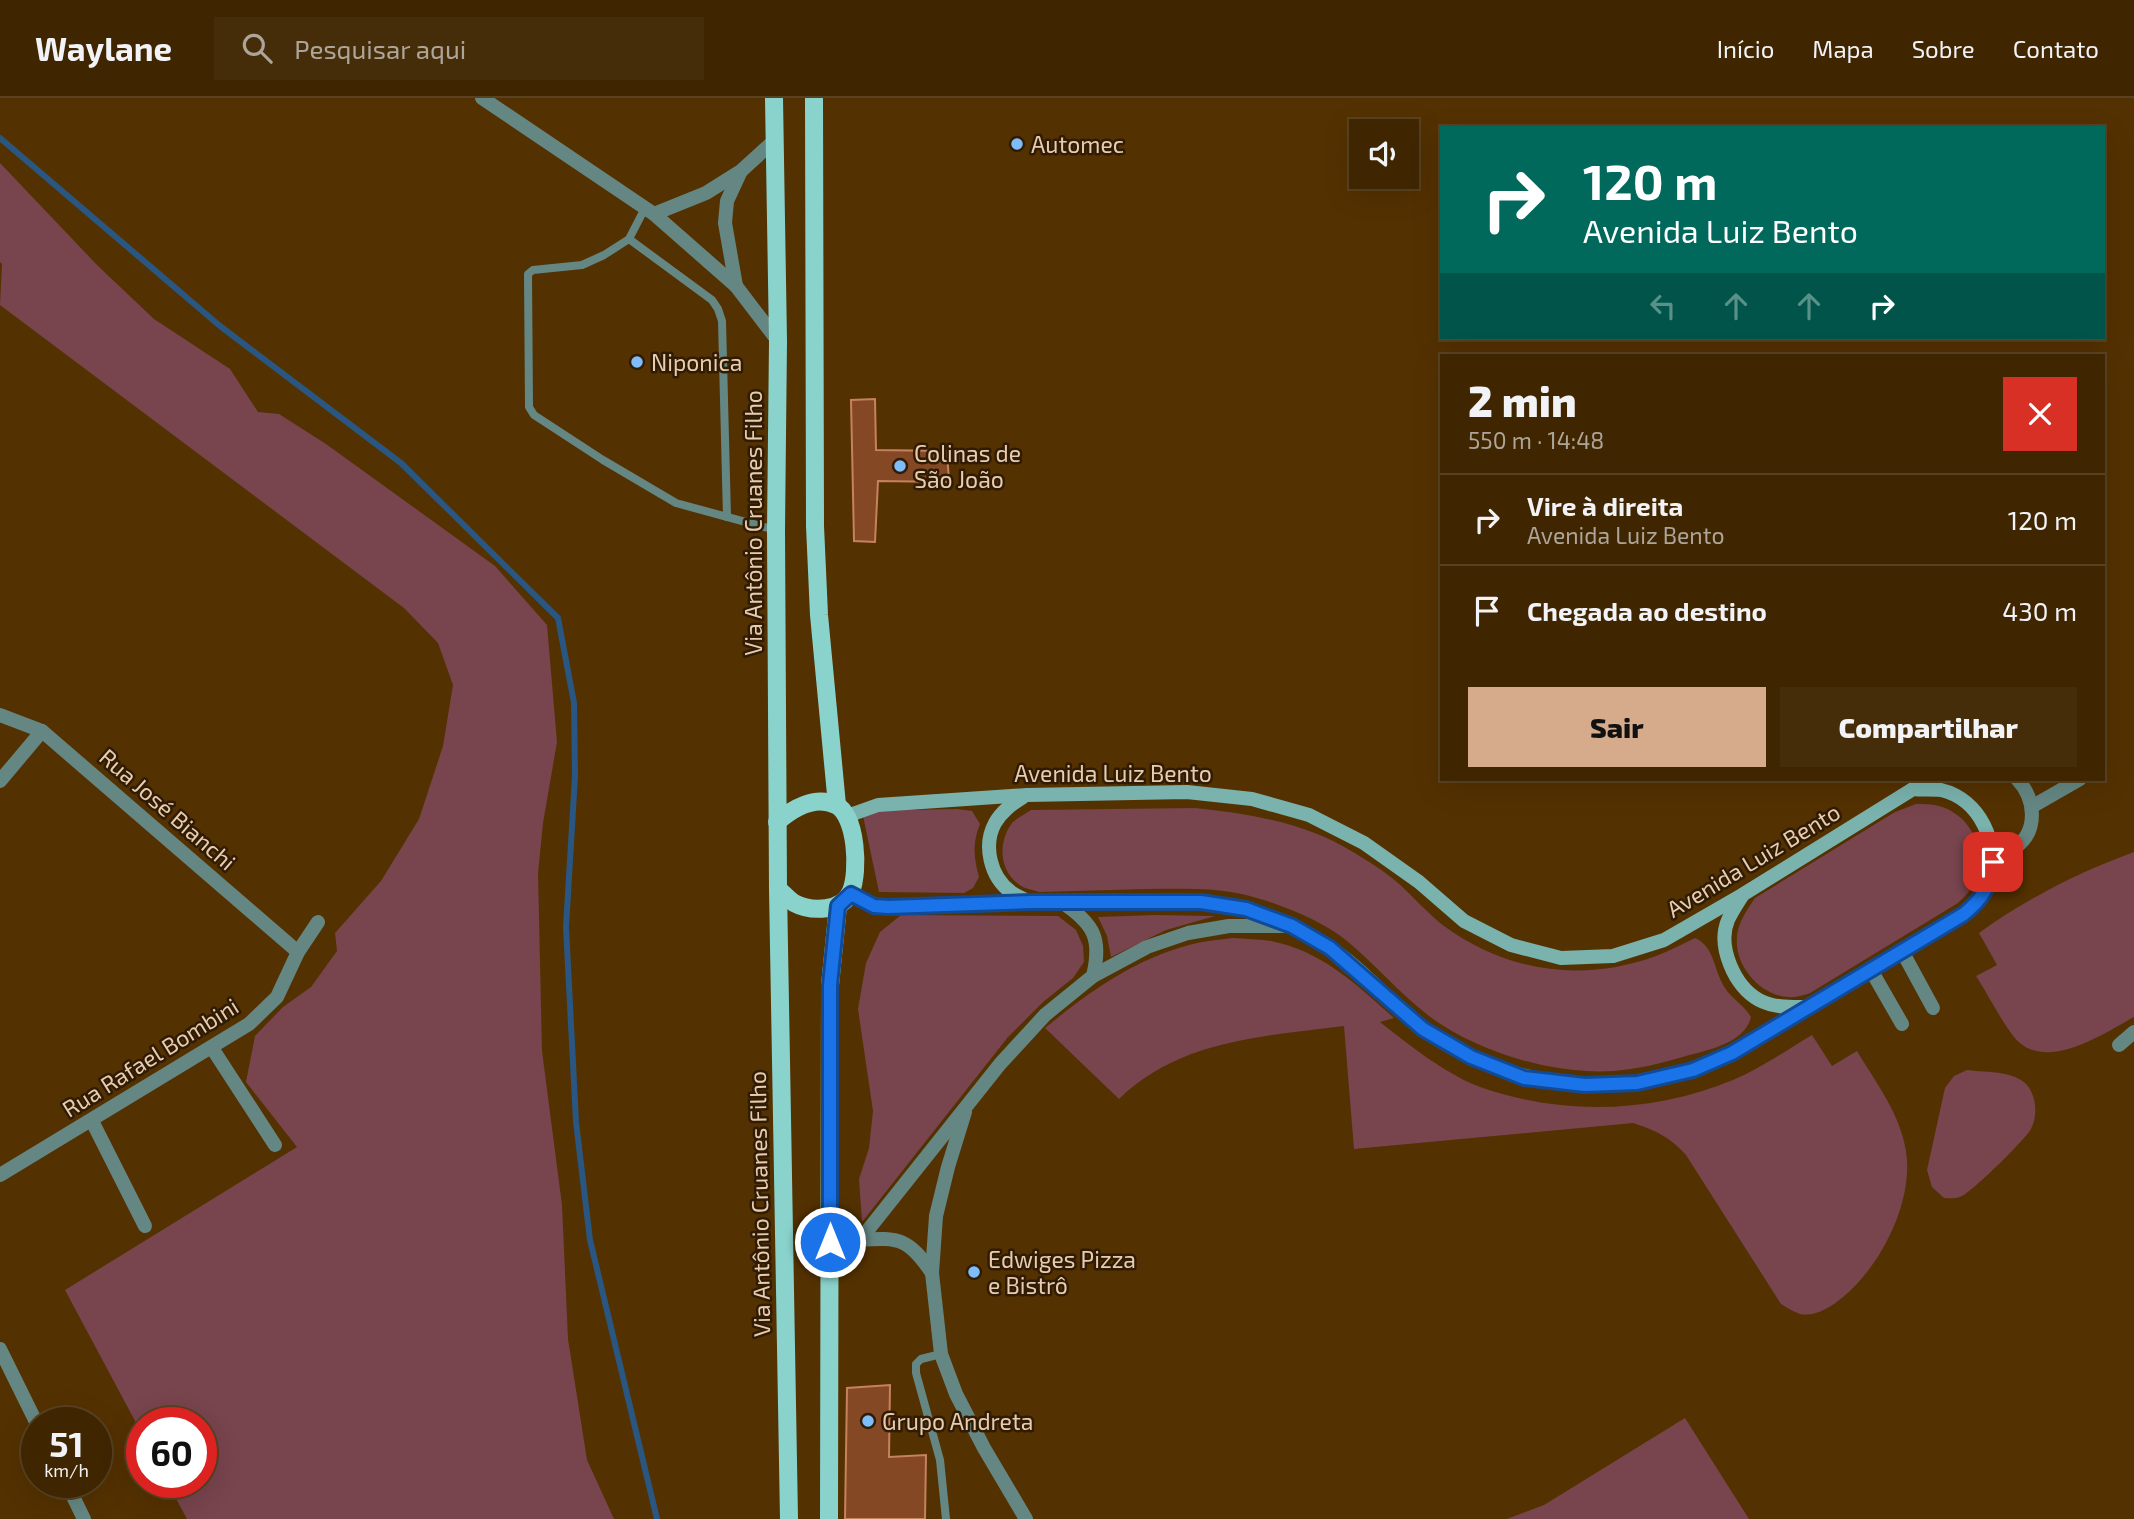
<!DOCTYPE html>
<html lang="pt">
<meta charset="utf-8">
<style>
:root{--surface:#3f2500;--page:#462d0a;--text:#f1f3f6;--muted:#ada599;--line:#584222;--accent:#d6ab8b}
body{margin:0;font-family:"Exo 2",sans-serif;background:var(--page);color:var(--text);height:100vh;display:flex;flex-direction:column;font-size:26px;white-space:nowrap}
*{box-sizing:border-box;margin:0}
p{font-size:23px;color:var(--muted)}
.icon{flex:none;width:38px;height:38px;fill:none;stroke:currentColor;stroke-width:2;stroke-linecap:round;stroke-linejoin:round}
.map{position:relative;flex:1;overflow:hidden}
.sheet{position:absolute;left:1440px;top:256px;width:665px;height:427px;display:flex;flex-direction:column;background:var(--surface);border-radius:0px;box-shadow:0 7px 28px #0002,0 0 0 2px var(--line)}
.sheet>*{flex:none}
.top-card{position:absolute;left:1440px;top:28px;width:665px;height:214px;border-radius:0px;box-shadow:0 7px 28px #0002,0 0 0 2px var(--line);background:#00695c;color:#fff;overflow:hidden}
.buttons{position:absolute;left:1349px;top:21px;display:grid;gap:14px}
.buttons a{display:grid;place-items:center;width:70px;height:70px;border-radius:0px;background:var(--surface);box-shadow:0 7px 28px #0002,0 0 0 2px var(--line);font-size:35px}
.speed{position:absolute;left:21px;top:1309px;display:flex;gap:14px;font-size:35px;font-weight:700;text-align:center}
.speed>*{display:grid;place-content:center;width:91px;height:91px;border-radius:50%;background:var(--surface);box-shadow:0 7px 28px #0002,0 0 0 2px var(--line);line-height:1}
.speed small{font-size:18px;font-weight:400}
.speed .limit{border:10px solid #d22;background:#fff;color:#111}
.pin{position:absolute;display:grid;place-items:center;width:60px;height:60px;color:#fff;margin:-30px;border-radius:14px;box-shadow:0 4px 10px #0006}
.me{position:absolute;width:77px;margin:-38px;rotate:0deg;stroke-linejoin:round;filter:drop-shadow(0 0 5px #0008)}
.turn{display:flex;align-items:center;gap:24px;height:147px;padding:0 28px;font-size:32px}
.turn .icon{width:91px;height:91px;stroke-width:2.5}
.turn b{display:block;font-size:49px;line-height:60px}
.lanes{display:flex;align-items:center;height:66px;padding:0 28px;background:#0003;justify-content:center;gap:35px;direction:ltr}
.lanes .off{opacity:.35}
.round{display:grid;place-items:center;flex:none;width:74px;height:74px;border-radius:0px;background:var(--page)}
.overview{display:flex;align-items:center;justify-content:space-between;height:119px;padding:0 28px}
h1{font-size:42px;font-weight:800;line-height:52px}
.cta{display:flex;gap:14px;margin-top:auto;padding:14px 28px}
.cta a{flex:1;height:80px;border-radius:0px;background:var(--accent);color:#111;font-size:28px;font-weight:800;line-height:80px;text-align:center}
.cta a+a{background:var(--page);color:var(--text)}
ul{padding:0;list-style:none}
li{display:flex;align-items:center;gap:21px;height:91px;padding:0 28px;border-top:2px solid var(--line)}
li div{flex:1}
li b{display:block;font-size:26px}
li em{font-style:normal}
header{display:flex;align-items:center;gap:42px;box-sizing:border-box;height:98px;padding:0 35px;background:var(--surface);border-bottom:2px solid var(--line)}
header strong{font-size:33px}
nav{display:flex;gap:38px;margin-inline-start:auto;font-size:24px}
.search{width:490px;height:63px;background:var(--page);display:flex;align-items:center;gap:18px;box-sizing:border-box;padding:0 24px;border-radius:0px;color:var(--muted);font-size:26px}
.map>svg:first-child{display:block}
.green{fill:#78444e}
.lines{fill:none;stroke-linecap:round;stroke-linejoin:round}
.stream{stroke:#295781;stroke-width:6}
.building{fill:#854824;stroke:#c5825e;stroke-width:2}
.lane{stroke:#658783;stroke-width:8}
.street{stroke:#658783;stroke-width:14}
.secondary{stroke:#7ab2ad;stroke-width:14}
.primary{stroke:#8ad3cc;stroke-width:18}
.route-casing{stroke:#114b97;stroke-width:18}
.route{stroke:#1a73e8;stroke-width:12}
.poi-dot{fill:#7fbdfa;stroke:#301c04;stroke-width:2.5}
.labels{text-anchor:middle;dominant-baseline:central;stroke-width:5;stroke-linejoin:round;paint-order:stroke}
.poi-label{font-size:23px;fill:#e7ccb0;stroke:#301c04;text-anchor:start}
.street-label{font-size:23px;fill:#e7ccb0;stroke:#301c04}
</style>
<header>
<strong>Waylane</strong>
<div class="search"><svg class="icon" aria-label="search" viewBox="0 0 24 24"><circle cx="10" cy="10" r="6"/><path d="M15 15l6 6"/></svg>Pesquisar aqui</div>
<nav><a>Início</a><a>Mapa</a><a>Sobre</a><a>Contato</a></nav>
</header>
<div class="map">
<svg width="2134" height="1421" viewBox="0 0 2134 1421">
<rect width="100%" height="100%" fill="#543100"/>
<g class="green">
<path d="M0,65l98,103 56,53 76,50 28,43 21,2 47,30 169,122 52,59 10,117 -14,81 -5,50 4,178 20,154 6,134 19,121 27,59h-427l-20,-37h34v-59h-59v11l-77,-144 232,-143 -51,-65 9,-46 28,-29 28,-20 26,-36 -2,-18 46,-52 38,-62 24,-73 10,-61 -15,-42 -34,-35 -404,-303 2,-41 -2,-2z"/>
<path d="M1916,706c7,0 16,0 23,2 35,10 49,48 33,80 -3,7 -9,12 -14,17l-148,90c-6,2 -15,5 -21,4 -29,-1 -55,-32 -52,-60 1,-15 10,-27 18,-39l140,-86z"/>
<path d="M1195,710c55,6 110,14 158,44 15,9 31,19 44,30 16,14 30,31 47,44 63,46 138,57 212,30 13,-5 26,-12 39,-18 20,9 18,31 30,50 7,11 19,17 26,29 -6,26 -43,33 -65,39 -23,7 -48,13 -72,15 -61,4 -137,-19 -185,-55 -30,-23 -54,-52 -82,-75 -26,-21 -69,-38 -101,-46 -33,-8 -68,-6 -101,-6 -35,1 -71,2 -106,3 -5,-2 -12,-3 -16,-5 -24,-13 -26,-44 -11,-64 5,-5 13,-9 19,-13z"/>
<path d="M957,711l15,2 8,13c-8,20 -6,33 -1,53l-6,11 -9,5 -85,-1 -17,-81z"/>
<path d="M2134,754v165c-31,17 -90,57 -120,20 -14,-18 -25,-41 -38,-61l21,-11 -18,-32c47,-34 100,-61 155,-81z"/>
<path d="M901,817l157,1 18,14 7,16 1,16 -11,16 -30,24 -35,35 -146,185 -3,-43 10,-31 4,-37 -15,-102 8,-46 14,-31z"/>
<path d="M1155,817l60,1 -49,14 -55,27 -4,-21 -9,-19z"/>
<path d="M1232,840c13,1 26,1 39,3 51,10 86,44 123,77l-14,4c29,23 68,54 103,66 82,28 170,25 250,-8 28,-12 54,-30 79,-45l20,31 25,-15c19,32 43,62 49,100 8,50 -25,115 -63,146 -12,10 -27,20 -43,17 -6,-2 -14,-7 -19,-10l-95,-149c-16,-18 -31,-25 -53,-32l-279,26 -10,-123c-80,10 -165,14 -225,73l-74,-71c44,-36 88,-68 144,-83 14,-4 29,-5 43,-7z"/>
<path d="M1967,972c16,2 40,1 54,10 15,9 18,34 10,49 -6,11 -61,65 -71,68 -5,2 -12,1 -16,1l-12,-11 -5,-17 18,-82 9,-12z"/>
<path d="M1685,1320l64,101h-242l37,-14z"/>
</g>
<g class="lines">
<path class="stream" d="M0,40l220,188 181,137 157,155 16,85 1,73 -9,151 10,195 14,118 67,279"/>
</g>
<g class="building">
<path d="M875,301l1,51 71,1 2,31 -71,-1 -3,61 -21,-1 -3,-141z"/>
<path d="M890,1287l-1,72 37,-2 -1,64h-80l2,-131z"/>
</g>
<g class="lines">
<g class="lane">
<path d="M645,110l-16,31 -25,16 -22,10 -49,5 -5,4 1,133 5,8 69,45 73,43 99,27"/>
<path d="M629,141l83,61 6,9 4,12 5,196"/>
<path d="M941,1256l-20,5 -5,5v9l24,87 6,59"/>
</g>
<g class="street">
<path d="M482,0l172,116 82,72 42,55"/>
<path d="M654,116l52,-21 35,-22 34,-31"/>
<path d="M736,188l-11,-63 2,-22 13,-28"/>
<path d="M0,617l42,16 256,221"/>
<path d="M0,683l42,-50"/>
<path d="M1913,691l17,-10"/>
<path d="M2033,708l47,-27"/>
<path d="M1993,764c7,-5 16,-9 23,-15 23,-17 19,-49 1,-68"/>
<path d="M1063,805c31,21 39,36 30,73"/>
<path d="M1902,853l31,57"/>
<path d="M1871,872l31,54"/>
<path d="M2119,947l15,-13"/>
<path d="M212,950l63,97"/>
<path d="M965,1014l-17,55 -12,49 -4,57 9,81 15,40 28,54 42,71"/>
<path d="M92,1023l53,105"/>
<path d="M0,1077l249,-151 28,-27 21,-45 20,-30"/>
<path d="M860,1142c40,-3 49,-1 72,33"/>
<path d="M830,1170l30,-28 140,-176 45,-49 48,-39 54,-29 41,-14 41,-7h62"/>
<path d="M0,1251l37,75"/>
<path d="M66,1384l18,37"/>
</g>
<g class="secondary">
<path d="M1023,699c-11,7 -21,14 -28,26 -12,22 -5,54 16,69 6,4 13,7 19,10"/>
<path d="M847,718l31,-11 149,-10 160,-3 65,7 57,16 55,28 55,39 45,39 47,24 50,13 52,-2 51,-16 78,-45 171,-106c9,1 19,0 28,1 39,9 59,54 49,91 -3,14 -16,24 -26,33l-232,139c-30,13 -62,25 -95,30 -71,10 -159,-11 -216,-56 -31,-25 -58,-58 -92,-80 -24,-16 -53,-29 -81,-37 -39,-12 -82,-7 -122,-7 -79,0 -159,1 -238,4l-14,-1 -23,-13"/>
<path d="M1742,798c-5,8 -10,15 -14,24 -11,26 6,66 31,80 15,8 32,7 48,7"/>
</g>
<g class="primary">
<path d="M774,0l4,243 -2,189 2,359 11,630"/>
<path d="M814,0l1,428 4,89 18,190"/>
<path d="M777,724c15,-13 38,-27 59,-17 21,11 23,67 15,86 -8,21 -40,21 -57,12 -6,-4 -11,-10 -16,-14"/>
<path d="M829,1421l1,-534 8,-79"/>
</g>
</g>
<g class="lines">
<defs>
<path id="route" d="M830,1144v-257l8,-79 13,-12 23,12 14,1 144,-5h169l45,7 46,17 38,22 93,81 48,28 53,21 61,7 52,-2 56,-13 39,-17 232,-139c20,-17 25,-26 29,-52"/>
</defs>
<use href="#route" class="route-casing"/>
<use href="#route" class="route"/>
</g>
<g class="poi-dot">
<circle cx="1017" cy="46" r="7"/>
<circle cx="637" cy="264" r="7"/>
<circle cx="900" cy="368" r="7"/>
<circle cx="974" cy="1174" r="7"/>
<circle cx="868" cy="1323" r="7"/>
</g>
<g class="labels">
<g class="poi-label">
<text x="1031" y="46">Automec</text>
<text x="651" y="264">Niponica</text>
<text x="914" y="355">Colinas de<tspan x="914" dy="26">São João</tspan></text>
<text x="988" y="1161">Edwiges Pizza<tspan x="988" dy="26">e Bistrô</tspan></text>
<text x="882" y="1323">Grupo Andreta</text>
</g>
<g class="street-label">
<text transform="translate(753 425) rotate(-90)">Via Antônio Cruanes Filho</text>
<text x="1113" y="675">Avenida Luiz Bento</text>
<text transform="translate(168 711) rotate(41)">Rua José Bianchi</text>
<text transform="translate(1753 762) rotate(-31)">Avenida Luiz Bento</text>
<text transform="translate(150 959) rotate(-32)">Rua Rafael Bombini</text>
<text transform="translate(759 1106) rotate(-91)">Via Antônio Cruanes Filho</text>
</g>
</g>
</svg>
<div class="buttons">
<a><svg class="icon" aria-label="sound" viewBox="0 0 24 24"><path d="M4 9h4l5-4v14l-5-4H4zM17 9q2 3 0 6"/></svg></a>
</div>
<div class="speed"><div>51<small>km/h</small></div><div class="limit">60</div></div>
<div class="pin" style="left:1993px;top:764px;background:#d93025"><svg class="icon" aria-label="arrive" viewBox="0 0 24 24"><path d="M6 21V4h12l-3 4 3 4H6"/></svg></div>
<svg class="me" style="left:830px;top:1144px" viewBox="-20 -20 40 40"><circle r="17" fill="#1a73e8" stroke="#fff" stroke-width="3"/><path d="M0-11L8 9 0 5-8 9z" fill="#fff"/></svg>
<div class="top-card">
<div class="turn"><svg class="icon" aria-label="right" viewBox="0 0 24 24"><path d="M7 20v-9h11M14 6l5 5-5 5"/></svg><div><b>120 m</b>Avenida Luiz Bento</div></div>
<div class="lanes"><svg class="icon off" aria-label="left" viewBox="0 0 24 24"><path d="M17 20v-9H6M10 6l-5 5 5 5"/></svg><svg class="icon off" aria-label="ahead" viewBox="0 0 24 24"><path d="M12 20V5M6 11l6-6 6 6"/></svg><svg class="icon off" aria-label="ahead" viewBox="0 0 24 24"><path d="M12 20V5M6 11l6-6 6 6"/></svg><svg class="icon" aria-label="right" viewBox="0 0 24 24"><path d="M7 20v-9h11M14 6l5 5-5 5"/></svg></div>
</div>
<section class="sheet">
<div class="overview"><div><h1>2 min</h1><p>550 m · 14:48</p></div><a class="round" style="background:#d93025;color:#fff"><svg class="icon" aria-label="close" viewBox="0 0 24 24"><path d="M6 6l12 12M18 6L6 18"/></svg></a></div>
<ul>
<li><svg class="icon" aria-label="right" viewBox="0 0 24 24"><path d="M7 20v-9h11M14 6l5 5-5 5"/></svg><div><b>Vire à direita</b><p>Avenida Luiz Bento</p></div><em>120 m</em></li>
<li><svg class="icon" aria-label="arrive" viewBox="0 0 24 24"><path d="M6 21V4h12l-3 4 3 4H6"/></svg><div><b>Chegada ao destino</b></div><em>430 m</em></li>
</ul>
<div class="cta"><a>Sair</a><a>Compartilhar</a></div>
</section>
</div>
